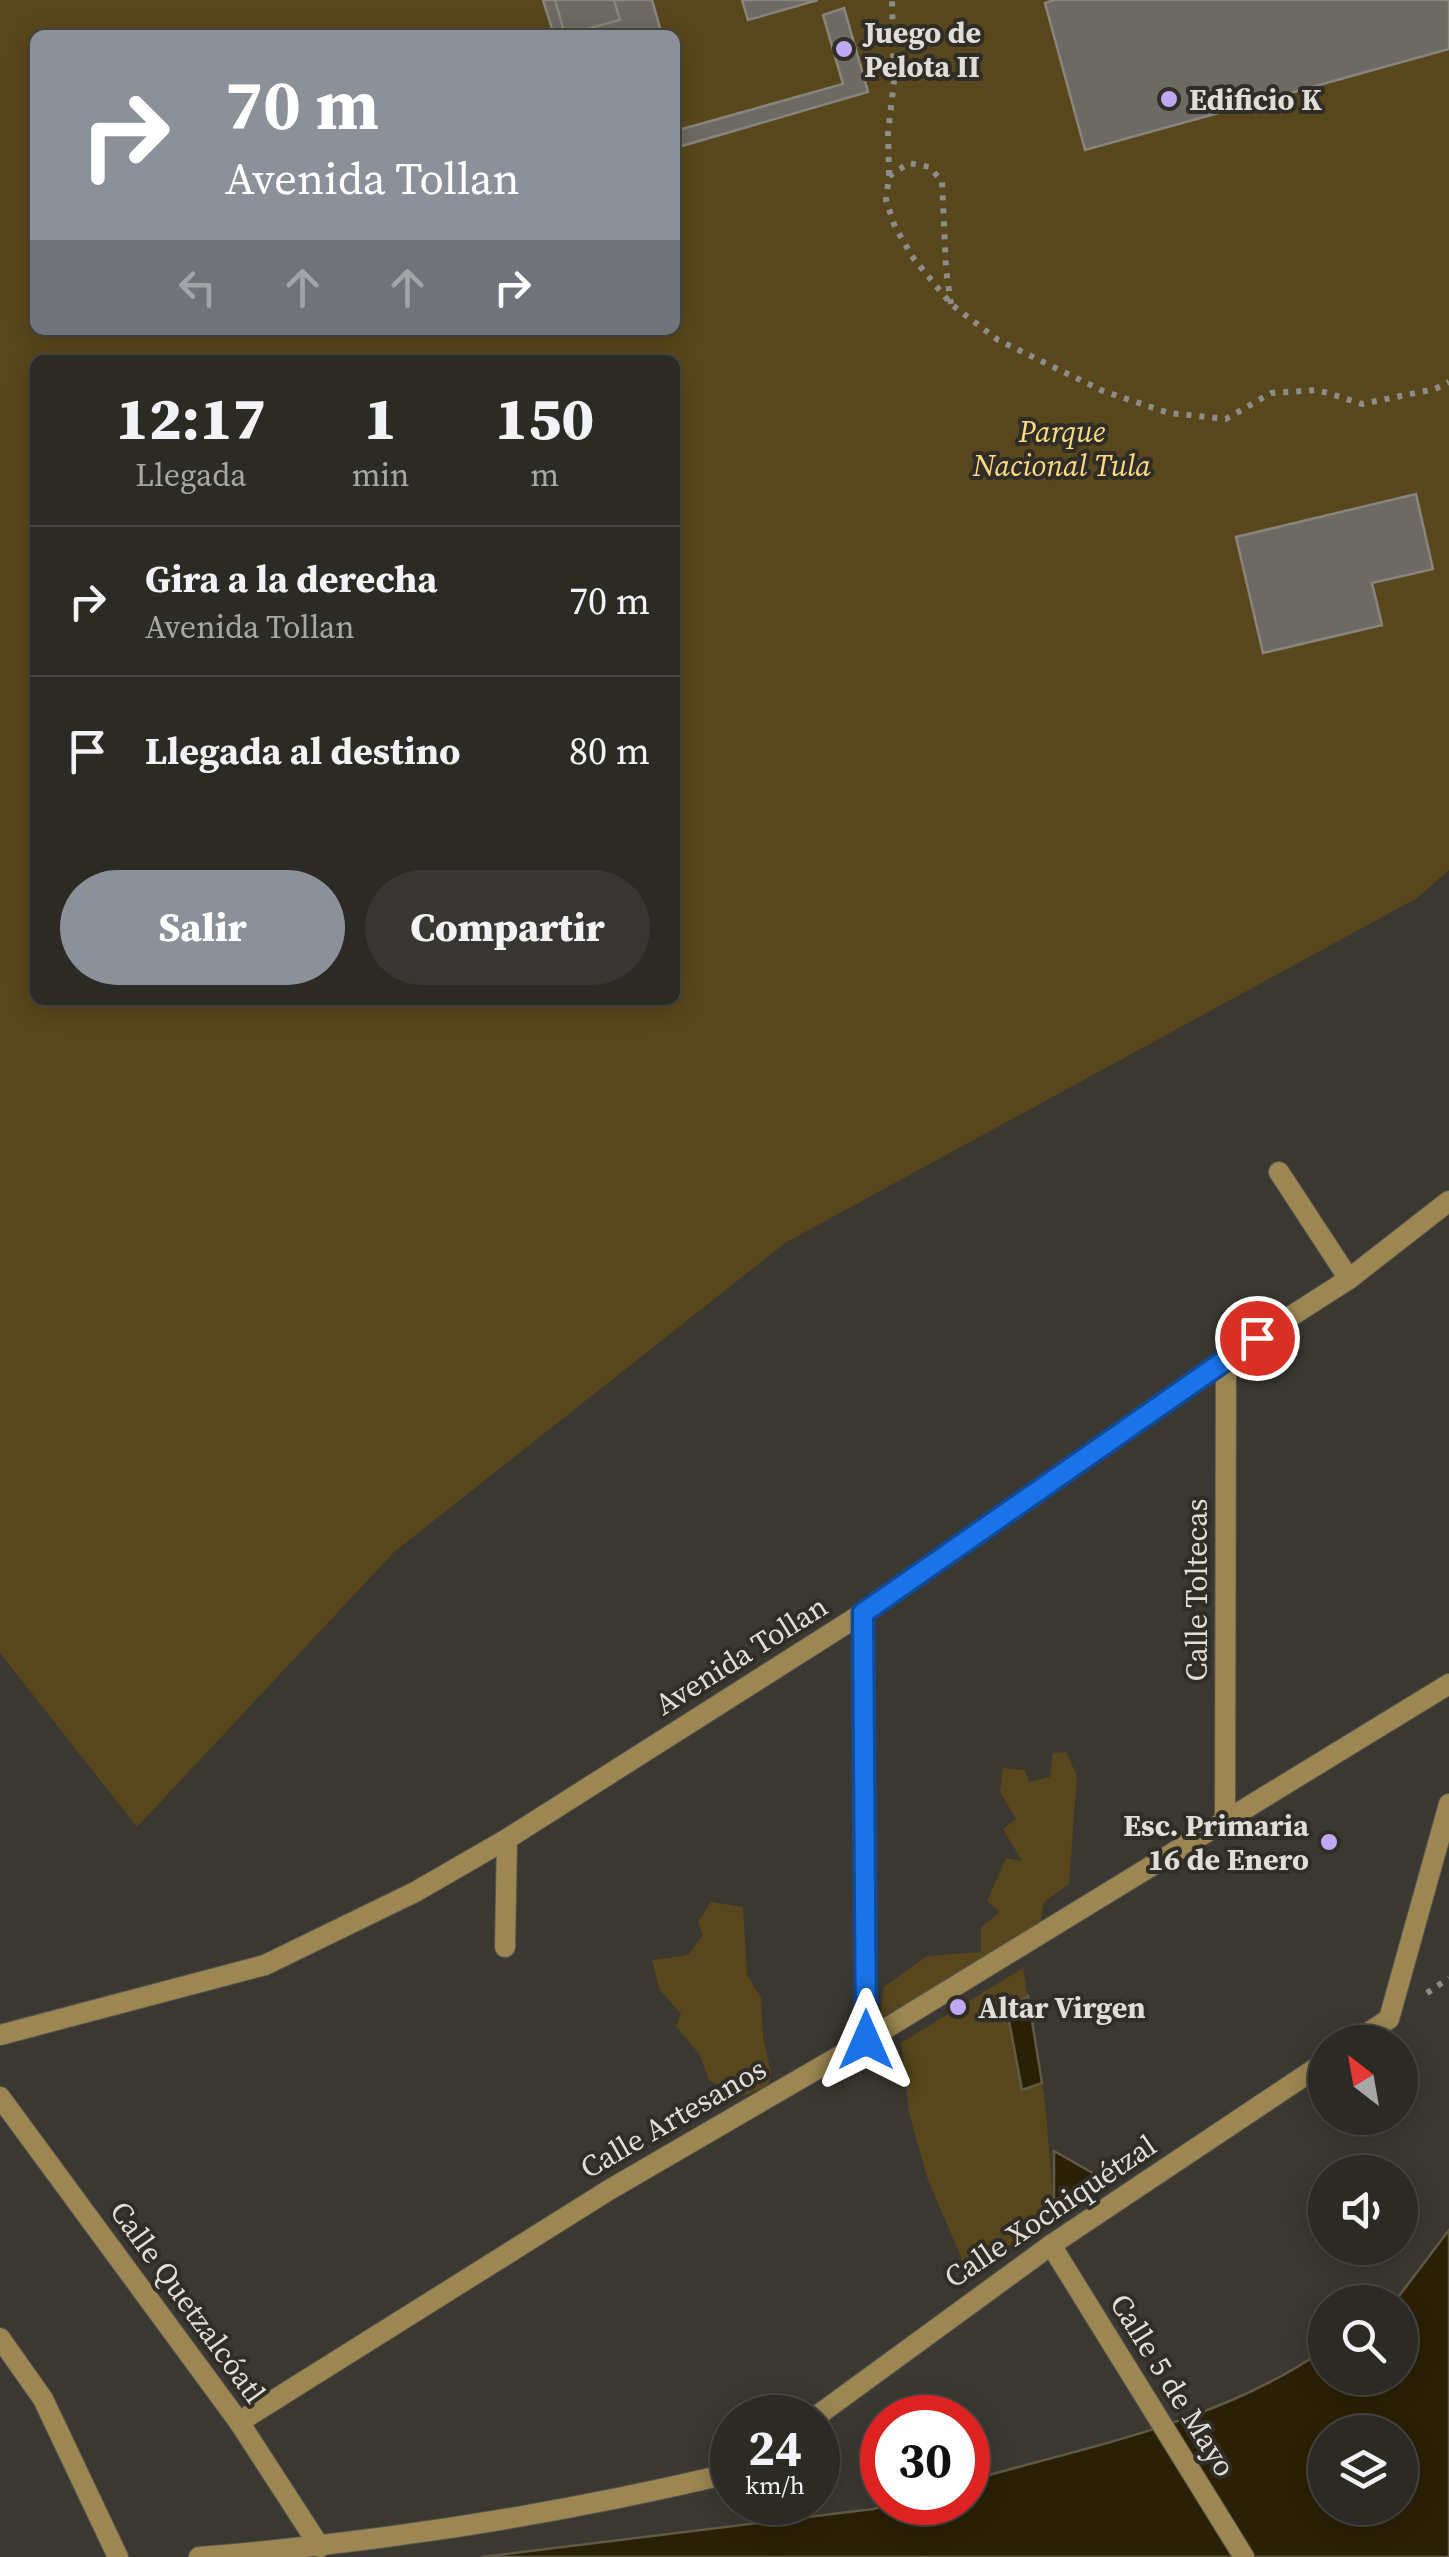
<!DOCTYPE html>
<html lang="es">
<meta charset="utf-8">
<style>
:root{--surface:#2c2a25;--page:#383632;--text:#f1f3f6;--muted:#a6a7a7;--line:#484642;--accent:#8c9099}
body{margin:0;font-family:"Source Serif 4",serif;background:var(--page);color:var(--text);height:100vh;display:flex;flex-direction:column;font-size:38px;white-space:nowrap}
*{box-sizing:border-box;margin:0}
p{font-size:32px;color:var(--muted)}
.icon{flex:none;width:55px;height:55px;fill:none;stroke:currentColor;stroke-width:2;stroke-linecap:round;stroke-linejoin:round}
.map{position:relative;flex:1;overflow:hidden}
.side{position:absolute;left:30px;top:355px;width:650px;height:650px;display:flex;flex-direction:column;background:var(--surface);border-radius:15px;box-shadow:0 5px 25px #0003,0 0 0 2px var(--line)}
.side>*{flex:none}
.hud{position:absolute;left:30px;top:30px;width:650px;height:305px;border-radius:15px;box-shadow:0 5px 25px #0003,0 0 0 2px var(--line);background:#8c9099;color:#fff;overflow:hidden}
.needle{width:65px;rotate:329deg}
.controls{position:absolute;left:1308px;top:2025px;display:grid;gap:20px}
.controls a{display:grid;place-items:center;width:110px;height:110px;border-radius:50%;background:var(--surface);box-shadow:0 5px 25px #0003,0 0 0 2px var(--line);font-size:50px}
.speed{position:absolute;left:710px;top:2395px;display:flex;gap:20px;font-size:50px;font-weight:700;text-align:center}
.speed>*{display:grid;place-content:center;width:130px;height:130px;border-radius:50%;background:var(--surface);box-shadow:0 5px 25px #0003,0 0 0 2px var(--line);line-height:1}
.speed small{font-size:25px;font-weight:400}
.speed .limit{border:15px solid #d22;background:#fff;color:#111}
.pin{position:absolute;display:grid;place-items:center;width:85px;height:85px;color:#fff;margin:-42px;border:5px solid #fff;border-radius:50%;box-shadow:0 2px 10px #0007}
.me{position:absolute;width:110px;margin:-55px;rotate:0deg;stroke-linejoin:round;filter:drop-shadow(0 0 8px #0008)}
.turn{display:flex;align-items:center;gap:35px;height:210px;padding:0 30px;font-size:45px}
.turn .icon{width:130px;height:130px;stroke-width:2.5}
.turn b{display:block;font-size:70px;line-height:85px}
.lanes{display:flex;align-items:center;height:95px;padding:0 30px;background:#0003;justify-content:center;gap:50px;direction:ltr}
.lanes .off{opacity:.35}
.eta{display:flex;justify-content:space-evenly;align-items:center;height:170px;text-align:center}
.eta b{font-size:60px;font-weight:800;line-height:70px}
.cta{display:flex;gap:20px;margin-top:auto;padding:20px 30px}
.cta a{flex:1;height:115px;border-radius:60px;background:var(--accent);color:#fff;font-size:40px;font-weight:800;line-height:115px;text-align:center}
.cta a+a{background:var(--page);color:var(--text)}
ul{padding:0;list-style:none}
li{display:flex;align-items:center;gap:30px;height:150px;padding:0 30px;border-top:2px solid var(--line)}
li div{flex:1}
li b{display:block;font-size:38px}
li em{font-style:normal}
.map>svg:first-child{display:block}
.green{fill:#58471c;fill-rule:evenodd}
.water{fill:#2a2005;stroke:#605945;stroke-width:2.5;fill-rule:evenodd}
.building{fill:#6d6a63;stroke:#88857d;stroke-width:2.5}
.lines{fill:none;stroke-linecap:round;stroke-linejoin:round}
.minor-casing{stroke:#58564f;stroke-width:22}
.tertiary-casing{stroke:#58564f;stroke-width:22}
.path{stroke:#8e8c86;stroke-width:6;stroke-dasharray:5 8;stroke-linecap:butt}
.minor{stroke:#9c8752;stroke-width:20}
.tertiary{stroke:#9c8752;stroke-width:20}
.route-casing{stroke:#114b97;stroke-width:25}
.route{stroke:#1a73e8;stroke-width:18}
.poi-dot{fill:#c0a8f3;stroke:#302d27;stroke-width:4}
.labels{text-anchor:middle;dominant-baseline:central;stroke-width:8;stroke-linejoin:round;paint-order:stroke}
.poi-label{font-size:30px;font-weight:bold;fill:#dfded9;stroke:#302d27;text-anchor:start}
.park-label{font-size:30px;font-style:italic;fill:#fddb85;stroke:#302d27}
.street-label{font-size:30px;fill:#dfded9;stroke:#302d27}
</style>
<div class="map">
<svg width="1449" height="2557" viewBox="0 0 1449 2557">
<rect width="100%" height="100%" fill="#3a3831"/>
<g class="green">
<path d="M0,0h1449v870l-32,28 -632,345 -391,309 -257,275 -137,-174zM35,35h640v295h-640zM35,360h640v640h-640z"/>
<path d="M1066,1752l11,24 -8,108 -25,18 -5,27 -159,89 4,-31 43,-31 54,-4v-25l19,-15 -13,-11 19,-43 16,3 -19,-32 13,-10 -16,-27 3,-24 22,2 4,12 21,-5 3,-24z"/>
<path d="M711,1902l32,5 4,68 14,23 2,39 8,36 -3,14 -29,10 -30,-17 -10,-26 -23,-28 5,-12 -22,-25 -7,-29 36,-5 15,-20 -5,-13z"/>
<path d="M1023,1968l22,134 9,108 17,-2 -9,9 -93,58 -41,-95 -19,-67 -8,-70z"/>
</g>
<g class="water">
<path d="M1028,1996l14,87 -20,7 -15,-80z"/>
<path d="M1054,2151l51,29 -34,28 -17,3z"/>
<path d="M1449,2230v327h-968l392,-48 21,-6 74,-1v-21c121,-35 253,-59 357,-132v29h75v-76h-9l8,-6zM1325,2432h75v76h-75z"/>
</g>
<g class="building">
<path d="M543,0h109l10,35h-108z"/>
<path d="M555,0h59l6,20 -55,15z"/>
<path d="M742,0h76l-70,20z"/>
<path d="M1054,0h395v49l-364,101 -40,-147z"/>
<path d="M844,8l24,84 -193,56v-17l168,-47 -20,-69z"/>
<path d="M1416,494l17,75 -61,14 10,42 -119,28 -27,-116z"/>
</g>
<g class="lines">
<defs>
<g id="minor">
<path d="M1279,1172l70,107"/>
<path d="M863,1613l4,427"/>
<path d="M1225,1822l1,-464"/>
<path d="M505,1947l2,-108"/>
<path d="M0,2035l265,-70 150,-73 92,-53 356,-226 363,-255 123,-79 100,-78"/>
<path d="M1354,2042l35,-23 60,-215"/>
<path d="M0,2097l239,325 81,125"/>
<path d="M1051,2245l274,-183"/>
<path d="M0,2338l43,61 75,158"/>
<path d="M239,2422l370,-232 258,-150 582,-356"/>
</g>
<g id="tertiary">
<path d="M814,2418l237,-173 193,312"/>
<path d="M199,2557c178,-14 360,-43 533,-84"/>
</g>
</defs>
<use href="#minor" class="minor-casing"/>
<use href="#tertiary" class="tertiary-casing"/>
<g class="path">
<path d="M889,175l-1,-42 6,-52 -2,-81"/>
<path d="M951,304l-5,-35 -4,-88 -13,-14 -20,-4 -20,13 -3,24 9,27 19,32 37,45 47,36 105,51 66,22 57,6 45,-26 47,-3 44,14 73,-15 14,-7"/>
<path d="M1427,1993l22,-15"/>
</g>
<use href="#minor" class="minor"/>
<use href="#tertiary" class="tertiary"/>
</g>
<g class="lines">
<defs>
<path id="route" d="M866,2040l-3,-427 394,-275"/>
</defs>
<use href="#route" class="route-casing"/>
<use href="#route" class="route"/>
</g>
<g class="poi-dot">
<circle cx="844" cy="49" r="10"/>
<circle cx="1169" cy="99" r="10"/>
<circle cx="1329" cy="1842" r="10"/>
<circle cx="958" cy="2007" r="10"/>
</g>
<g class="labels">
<g class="poi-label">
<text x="864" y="32">Juego de<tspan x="864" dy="34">Pelota II</tspan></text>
<text x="1189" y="99">Edificio K</text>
<text x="1309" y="1825" text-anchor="end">Esc. Primaria<tspan x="1309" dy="34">16 de Enero</tspan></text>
<text x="978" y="2007">Altar Virgen</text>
</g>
<g class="park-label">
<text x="1062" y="431">Parque<tspan x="1062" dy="34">Nacional Tula</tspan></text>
</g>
<g class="street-label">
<text transform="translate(1196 1590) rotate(-90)">Calle Toltecas</text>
<text transform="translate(741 1655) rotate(-32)">Avenida Tollan</text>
<text transform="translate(673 2118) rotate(-30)">Calle Artesanos</text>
<text transform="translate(1050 2211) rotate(-34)">Calle Xochiquétzal</text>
<text transform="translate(188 2302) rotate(54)">Calle Quetzalcóatl</text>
<text transform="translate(1173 2385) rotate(58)">Calle 5 de Mayo</text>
</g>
</g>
</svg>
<div class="controls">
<a><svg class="needle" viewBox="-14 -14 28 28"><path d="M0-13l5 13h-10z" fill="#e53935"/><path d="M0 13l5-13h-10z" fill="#a6a7a7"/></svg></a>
<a><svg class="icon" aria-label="sound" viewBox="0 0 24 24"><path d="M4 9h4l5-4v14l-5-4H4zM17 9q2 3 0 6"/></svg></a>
<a><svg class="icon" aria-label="search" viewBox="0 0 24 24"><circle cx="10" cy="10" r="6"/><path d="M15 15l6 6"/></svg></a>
<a><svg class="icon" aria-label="layers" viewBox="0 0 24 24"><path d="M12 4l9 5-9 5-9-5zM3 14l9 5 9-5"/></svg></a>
</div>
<div class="speed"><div>24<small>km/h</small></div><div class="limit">30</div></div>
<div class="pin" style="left:1257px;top:1338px;background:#d93025"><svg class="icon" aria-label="arrive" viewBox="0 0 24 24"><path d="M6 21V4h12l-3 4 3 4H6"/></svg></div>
<svg class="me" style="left:866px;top:2040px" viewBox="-20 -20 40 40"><path d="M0-17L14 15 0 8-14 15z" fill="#1a73e8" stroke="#fff" stroke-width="4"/></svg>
<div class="hud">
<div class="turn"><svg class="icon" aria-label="right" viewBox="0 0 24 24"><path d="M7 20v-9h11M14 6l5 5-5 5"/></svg><div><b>70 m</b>Avenida Tollan</div></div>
<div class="lanes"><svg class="icon off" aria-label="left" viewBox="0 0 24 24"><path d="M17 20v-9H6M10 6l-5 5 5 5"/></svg><svg class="icon off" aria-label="ahead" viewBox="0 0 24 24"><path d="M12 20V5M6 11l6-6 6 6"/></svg><svg class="icon off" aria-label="ahead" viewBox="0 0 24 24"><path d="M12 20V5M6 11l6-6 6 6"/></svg><svg class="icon" aria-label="right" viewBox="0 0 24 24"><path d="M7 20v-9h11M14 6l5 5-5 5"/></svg></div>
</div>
<section class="side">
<div class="eta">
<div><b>12:17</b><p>Llegada</p></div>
<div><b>1</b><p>min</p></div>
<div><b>150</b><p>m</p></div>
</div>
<ul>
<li><svg class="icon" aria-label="right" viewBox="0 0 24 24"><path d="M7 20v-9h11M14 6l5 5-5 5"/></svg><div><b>Gira a la derecha</b><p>Avenida Tollan</p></div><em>70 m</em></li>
<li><svg class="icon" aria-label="arrive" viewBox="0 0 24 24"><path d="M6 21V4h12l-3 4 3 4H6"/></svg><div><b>Llegada al destino</b></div><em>80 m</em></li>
</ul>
<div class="cta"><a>Salir</a><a>Compartir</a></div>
</section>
</div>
